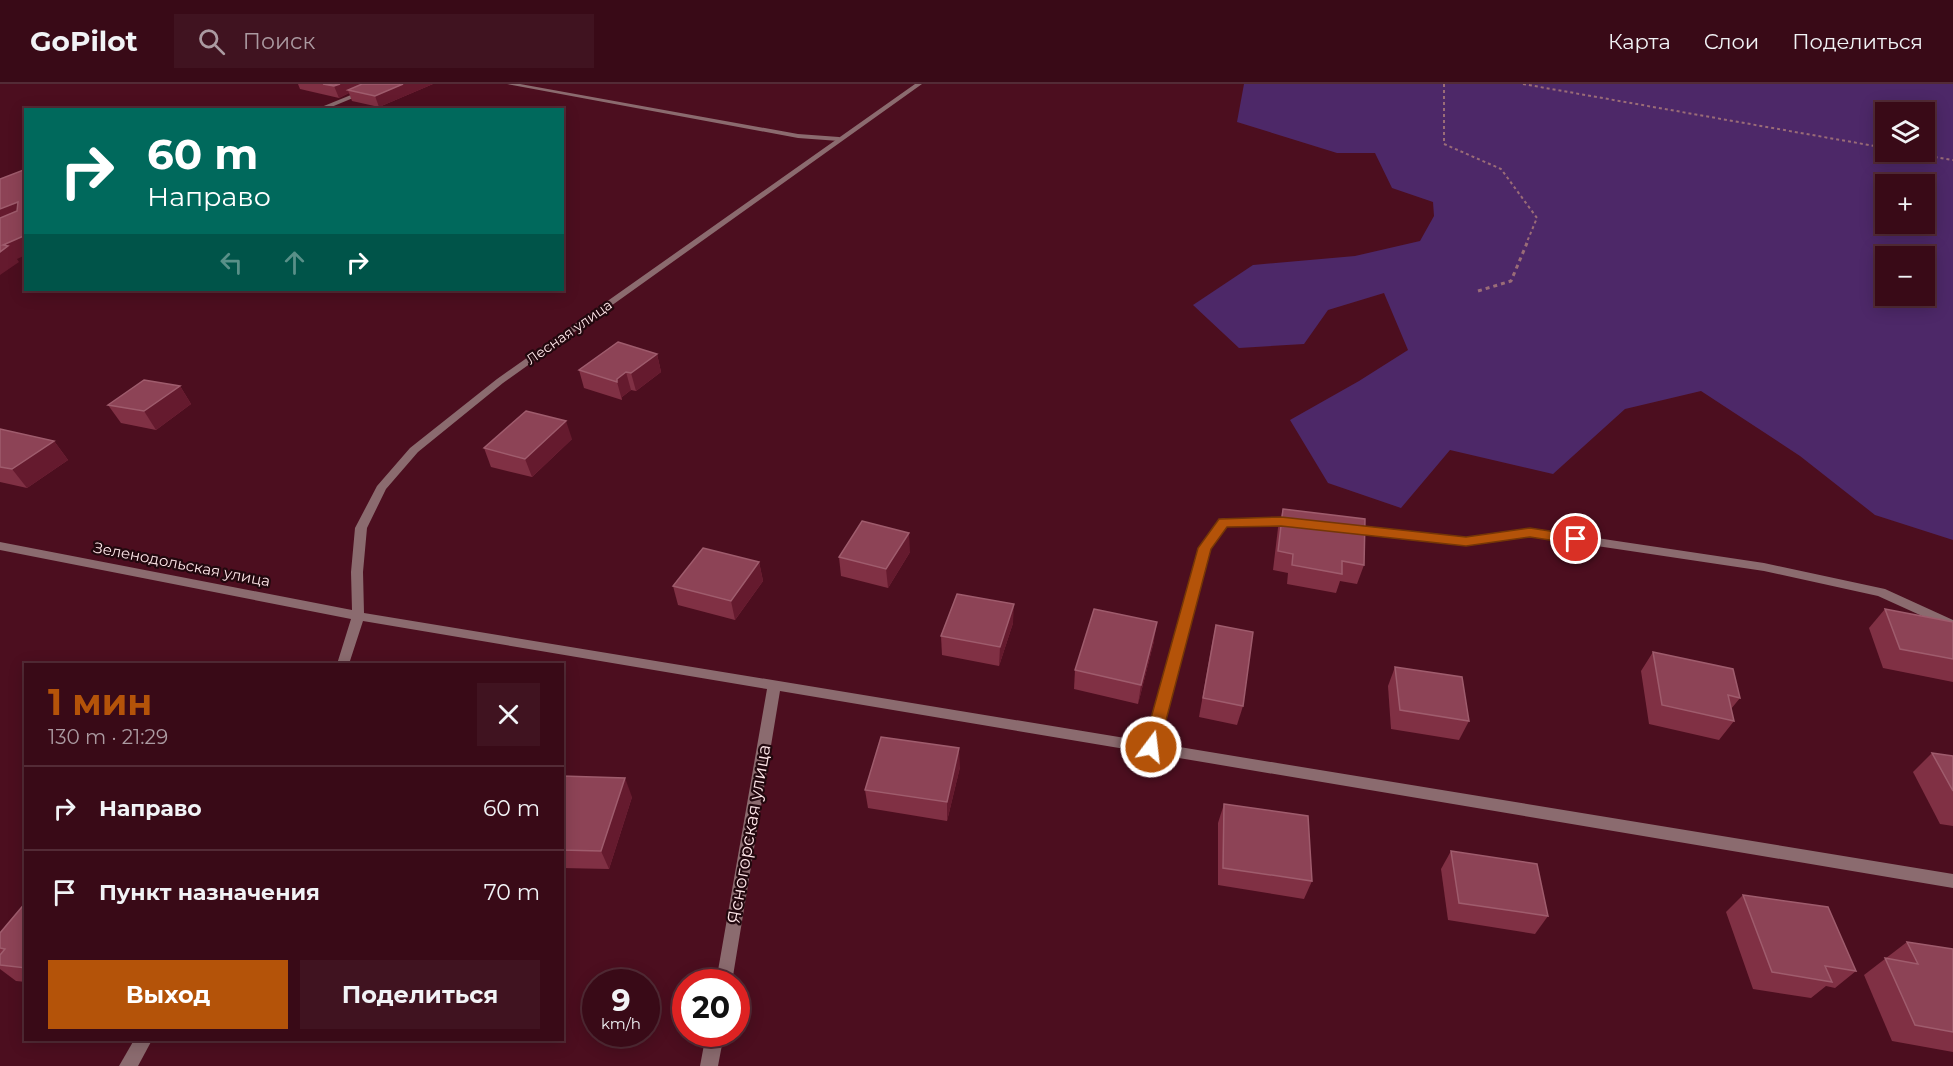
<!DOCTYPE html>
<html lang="ru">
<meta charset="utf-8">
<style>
:root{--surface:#390a17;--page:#401320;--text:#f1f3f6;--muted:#ab9aa1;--line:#532b36;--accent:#b45309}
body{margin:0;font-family:Montserrat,sans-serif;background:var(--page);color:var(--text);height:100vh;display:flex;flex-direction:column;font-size:22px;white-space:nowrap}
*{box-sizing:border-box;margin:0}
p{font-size:20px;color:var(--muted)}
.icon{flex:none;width:33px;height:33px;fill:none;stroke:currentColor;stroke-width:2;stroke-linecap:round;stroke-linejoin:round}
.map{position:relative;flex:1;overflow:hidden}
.panel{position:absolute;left:24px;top:579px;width:540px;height:378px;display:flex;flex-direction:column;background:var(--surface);border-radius:0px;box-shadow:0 3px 15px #0003,0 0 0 2px var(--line)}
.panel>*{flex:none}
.top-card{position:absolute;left:24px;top:24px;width:540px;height:183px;border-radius:0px;box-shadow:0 3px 15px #0003,0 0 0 2px var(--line);background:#00695c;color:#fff;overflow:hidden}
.fabs{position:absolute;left:1875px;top:18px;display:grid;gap:12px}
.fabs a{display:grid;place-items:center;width:60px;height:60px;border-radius:0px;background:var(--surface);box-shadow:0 3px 15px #0003,0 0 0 2px var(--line);font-size:30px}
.speed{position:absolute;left:582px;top:885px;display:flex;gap:12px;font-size:30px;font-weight:700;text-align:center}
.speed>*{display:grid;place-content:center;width:78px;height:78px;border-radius:50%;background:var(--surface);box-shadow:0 3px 15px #0003,0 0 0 2px var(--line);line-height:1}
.speed small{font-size:15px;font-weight:400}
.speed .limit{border:9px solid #d22;background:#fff;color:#111}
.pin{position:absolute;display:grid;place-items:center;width:51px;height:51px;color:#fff;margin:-26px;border:3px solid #fff;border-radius:50%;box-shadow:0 2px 6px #0007}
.me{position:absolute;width:66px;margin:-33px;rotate:15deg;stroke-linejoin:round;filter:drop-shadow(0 0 4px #0008)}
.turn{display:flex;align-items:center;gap:21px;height:126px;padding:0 24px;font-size:27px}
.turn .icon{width:78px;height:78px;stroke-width:2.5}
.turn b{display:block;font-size:42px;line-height:51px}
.lanes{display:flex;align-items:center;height:57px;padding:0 24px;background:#0003;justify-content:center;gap:30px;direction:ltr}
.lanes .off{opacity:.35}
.round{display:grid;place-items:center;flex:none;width:63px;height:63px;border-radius:0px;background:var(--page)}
.headline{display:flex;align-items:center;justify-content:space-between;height:102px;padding:0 24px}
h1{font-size:36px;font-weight:700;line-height:45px;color:var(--accent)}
.action{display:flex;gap:12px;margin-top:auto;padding:12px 24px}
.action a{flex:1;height:69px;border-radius:0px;background:var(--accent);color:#fff;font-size:24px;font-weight:700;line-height:69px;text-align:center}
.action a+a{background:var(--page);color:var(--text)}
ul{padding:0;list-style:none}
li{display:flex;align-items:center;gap:18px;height:84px;padding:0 24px;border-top:2px solid var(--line)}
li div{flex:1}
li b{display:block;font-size:22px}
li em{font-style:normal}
header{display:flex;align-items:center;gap:36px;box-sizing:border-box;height:84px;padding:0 30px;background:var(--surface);border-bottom:2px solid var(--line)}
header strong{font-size:28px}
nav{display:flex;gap:33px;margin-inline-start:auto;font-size:21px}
.search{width:420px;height:54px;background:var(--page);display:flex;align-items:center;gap:15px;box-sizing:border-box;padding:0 21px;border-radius:0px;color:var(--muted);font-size:22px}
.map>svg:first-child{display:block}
.green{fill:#4d2868;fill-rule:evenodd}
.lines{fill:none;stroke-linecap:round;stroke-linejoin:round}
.path-far1{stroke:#9a6c77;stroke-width:2;stroke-dasharray:3 3;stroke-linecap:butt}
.path{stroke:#9a6c77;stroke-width:3;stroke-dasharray:4 4;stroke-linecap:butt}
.service{fill:#8b6b6f;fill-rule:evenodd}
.minor{fill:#8b6b6f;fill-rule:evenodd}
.wall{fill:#803044}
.shaded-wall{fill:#651a2e}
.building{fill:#8d4356;stroke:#9f5c6d;stroke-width:1.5}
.route{fill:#b45309;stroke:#753606;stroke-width:1.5}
.labels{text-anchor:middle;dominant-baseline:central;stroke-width:4.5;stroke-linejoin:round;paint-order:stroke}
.far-street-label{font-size:14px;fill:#fee5e8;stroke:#22080e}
.street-label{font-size:15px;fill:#fee5e8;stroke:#22080e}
.near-street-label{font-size:18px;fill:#fee5e8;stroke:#22080e}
</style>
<header>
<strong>GoPilot</strong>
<div class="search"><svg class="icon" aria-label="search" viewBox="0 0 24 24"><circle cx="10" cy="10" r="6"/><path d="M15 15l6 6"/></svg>Поиск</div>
<nav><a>Карта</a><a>Слои</a><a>Поделиться</a></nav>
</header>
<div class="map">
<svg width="1953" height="982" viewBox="0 0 1953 982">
<rect width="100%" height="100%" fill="#4c0e1f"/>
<path class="green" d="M1244,0h709v456l-78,-25 -75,-59 -99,-65 -76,18 -72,65 -103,-24 -49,58 -73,-25 -38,-63 69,-39 49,-31 -24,-57 -56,17 -24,34 -65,4 -46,-43 60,-40 102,-9 65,-15 14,-25 -1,-14 -41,-14 -17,-35h-38l-100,-31zM1886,28h38v40h-38zM1886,100h38v40h-38zM1886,172h38v40h-38z"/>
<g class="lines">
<g class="path-far1">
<path d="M1444,0v60l57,25 36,49 -11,26"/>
<path d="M1523,0l363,64"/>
<path d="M1905,68l48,8"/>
</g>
<path class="path" d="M1478,207l33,-10 16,-38"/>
<g class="service">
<path d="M507,0h13l278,50 41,3 3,2 -3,2 -41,-3z"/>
<path d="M1224,434l72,1 6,4 -6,4 -69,-1 -17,23 -52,198 -2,4 -5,2 -5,-2 -2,-4 54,-199 22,-29z"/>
<path d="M1349,441l117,13 64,-10 234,35 121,26 68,31v10l-75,-34 -114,-25 -234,-35 -64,10 -121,-14 -2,-3 2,-3z"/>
</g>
<g class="minor">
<path d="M378,0h9l-63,26h-10z"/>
<path d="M915,0h7l-419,299 -85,69 -32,37 -19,39 -4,44 1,41 1589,261v14l-1173,-197 -48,291h-16l51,-293 -404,-68 -14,43h-12l14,-45 -351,-69v-8l352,68 -1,-38 4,-44 22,-42 33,-38 87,-69z"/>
<path d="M706,950h18l-6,32h-18z"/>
<path d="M134,956h18l-14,26h-19z"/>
</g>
</g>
<g class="wall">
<path d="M298,0h135l-54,23 -27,-6 -3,-8 -10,5 -39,-9z"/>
<path d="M657,270l4,18 -25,19 -5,-1 -9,7v3l-38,-12 -5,-18z"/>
<path d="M180,302l11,18 -35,26 -35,-7 -13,-18z"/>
<path d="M0,345l54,12 14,19 -41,28 -27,-6z"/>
<path d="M572,355l-40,38 -41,-10 -7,-19z"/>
<path d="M1283,425l81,56 -7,19 -17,-3 -4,12 -49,-9 1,-11 -15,-3 5,-42z"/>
<path d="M910,468l-22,36 -47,-12 -2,-19z"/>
<path d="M759,478l4,19 -28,39 -57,-15 -5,-19z"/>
<path d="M1885,525l68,13v60l-70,-14 -14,-40z"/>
<path d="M1013,539l-14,43 -57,-11 -1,-19z"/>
<path d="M1216,541l27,81 -6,19 -38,-8 13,-73z"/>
<path d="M1154,557l-16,63 -64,-15 1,-19z"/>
<path d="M1653,568l87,46 -9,11 3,12 -15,19 -70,-16 -8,-53z"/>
<path d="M1395,583l74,54 -10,19 -68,-11 -3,-43z"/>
<path d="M1932,669l21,3v70l-13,-2 -27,-52z"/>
<path d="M960,683l-13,54 -79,-13 -3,-18z"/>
<path d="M562,692l70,21 -23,72 -47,-1z"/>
<path d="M1224,720l88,77 -8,18 -86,-14v-62z"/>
<path d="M1451,767l97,65 -13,18 -87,-14 -7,-51z"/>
<path d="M1743,811l113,76 -21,17 -9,-2 -15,12 -58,-9 -27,-77z"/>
<path d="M26,818v80l-10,-1 -16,-12v-36z"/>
<path d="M1907,858l46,7v103l-61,-11 -28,-66z"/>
</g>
<g class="shaded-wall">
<path d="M340,0h32l-24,6 1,3 -10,5 -5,-12z"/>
<path d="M403,0h30l-54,23 -4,-11z"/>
<path d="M18,118l8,12 -26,15v-20z"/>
<path d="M26,151v20l-9,4 2,3 -19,13v-23l3,-7z"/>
<path d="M657,270l4,18 -25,19 -5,-18z"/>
<path d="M626,288l5,18 -9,7v3l-5,-18v-3z"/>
<path d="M180,302l11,18 -35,26 -12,-19z"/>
<path d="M566,337l6,18 -40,38 -7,-18z"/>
<path d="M54,357l14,19 -41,28 -15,-19z"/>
<path d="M909,449l1,19 -22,36 -2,-19z"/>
<path d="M759,478l4,19 -28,39 -4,-19z"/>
<path d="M1014,520l-1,19 -14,43 1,-19z"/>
<path d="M1157,538l-3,19 -16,63 3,-19z"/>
<path d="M959,664l1,19 -13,54v-19z"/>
<path d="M625,694l7,19 -23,72 -8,-18z"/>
</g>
<g class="building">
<path d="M323,0h17l-6,2z"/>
<path d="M362,0h41l-28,12 -27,-6z"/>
<path d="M26,85v66l-23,10 5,1 -8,6v-34l17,-7 1,-9 -18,7v-30z"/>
<path d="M618,258l39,12 -26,19 -5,-1 -9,7v3l-38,-12z"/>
<path d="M144,296l36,6 -36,25 -36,-6z"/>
<path d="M526,327l40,10 -41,38 -41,-11z"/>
<path d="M0,345l54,12 -42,28 -12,-2z"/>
<path d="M1283,425l82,10 -1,46 -22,-4v13l-50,-9 1,-11 -15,-3z"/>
<path d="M862,437l47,12 -23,36 -47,-12z"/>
<path d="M703,464l56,14 -28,39 -58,-15z"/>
<path d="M957,510l57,10 -14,43 -59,-11z"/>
<path d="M1094,525l63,13 -16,63 -66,-15z"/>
<path d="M1885,525l68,13v37l-53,-10z"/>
<path d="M1216,541l37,7 -10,74 -40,-8z"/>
<path d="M1653,568l80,17 7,29 -12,-3 6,26 -72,-16z"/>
<path d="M1395,583l67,10 7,44 -69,-11z"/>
<path d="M881,653l78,11 -12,54 -82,-12z"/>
<path d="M1932,669l21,3v35z"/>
<path d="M562,692l63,2 -24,73 -39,-1z"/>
<path d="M1224,720l84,12 4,65 -89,-13z"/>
<path d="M1451,767l86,13 11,52 -89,-13z"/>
<path d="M1743,811l85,12 28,64 -31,-5 7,16 -60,-10z"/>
<path d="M26,818v66l-26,-3v-10l5,-6 -5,-1v-15z"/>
<path d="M1907,858l46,7v83l-38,-7 -30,-67 33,6z"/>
</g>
<path class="route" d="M1281,433l185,20 64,-9 46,7 7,4 -7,5 -46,-7 -64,9 -185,-20 -54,1 -16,22 -52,198 -2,5 -6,2 -6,-2 -2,-5 55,-199 21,-29z"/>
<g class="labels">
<g class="far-street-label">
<text transform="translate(569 248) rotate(-35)">Лесная улица</text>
</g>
<g class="street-label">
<text transform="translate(182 480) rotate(11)">Зеленодольская улица</text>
</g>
<g class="near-street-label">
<text transform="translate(749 750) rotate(-80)">Ясногорская улица</text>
</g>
</g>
</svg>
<div class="fabs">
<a><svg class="icon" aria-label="layers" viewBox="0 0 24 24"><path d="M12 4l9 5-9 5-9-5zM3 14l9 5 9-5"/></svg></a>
<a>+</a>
<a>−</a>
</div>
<div class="speed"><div>9<small>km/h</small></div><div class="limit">20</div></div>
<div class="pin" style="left:1576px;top:455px;background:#d93025"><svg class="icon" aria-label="arrive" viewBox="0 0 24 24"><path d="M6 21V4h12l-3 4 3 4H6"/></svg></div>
<svg class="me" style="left:1151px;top:663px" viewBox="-20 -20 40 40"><circle r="17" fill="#b45309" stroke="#fff" stroke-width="3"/><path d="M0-11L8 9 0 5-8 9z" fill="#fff"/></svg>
<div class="top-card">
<div class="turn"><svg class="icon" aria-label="right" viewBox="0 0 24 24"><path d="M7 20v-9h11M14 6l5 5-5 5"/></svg><div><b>60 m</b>Направо</div></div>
<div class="lanes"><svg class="icon off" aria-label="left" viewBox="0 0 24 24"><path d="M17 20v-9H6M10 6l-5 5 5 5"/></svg><svg class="icon off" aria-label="ahead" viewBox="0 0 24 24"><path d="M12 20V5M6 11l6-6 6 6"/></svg><svg class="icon" aria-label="right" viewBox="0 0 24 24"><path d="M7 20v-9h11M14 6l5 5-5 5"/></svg></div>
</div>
<section class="panel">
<div class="headline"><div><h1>1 мин</h1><p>130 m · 21:29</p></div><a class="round"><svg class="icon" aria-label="close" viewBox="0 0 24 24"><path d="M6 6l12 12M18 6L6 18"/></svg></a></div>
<ul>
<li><svg class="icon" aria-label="right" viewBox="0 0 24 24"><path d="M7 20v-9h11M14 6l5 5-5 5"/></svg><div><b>Направо</b></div><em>60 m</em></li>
<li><svg class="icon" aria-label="arrive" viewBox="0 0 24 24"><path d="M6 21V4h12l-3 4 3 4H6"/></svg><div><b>Пункт назначения</b></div><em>70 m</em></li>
</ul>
<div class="action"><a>Выход</a><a>Поделиться</a></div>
</section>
</div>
